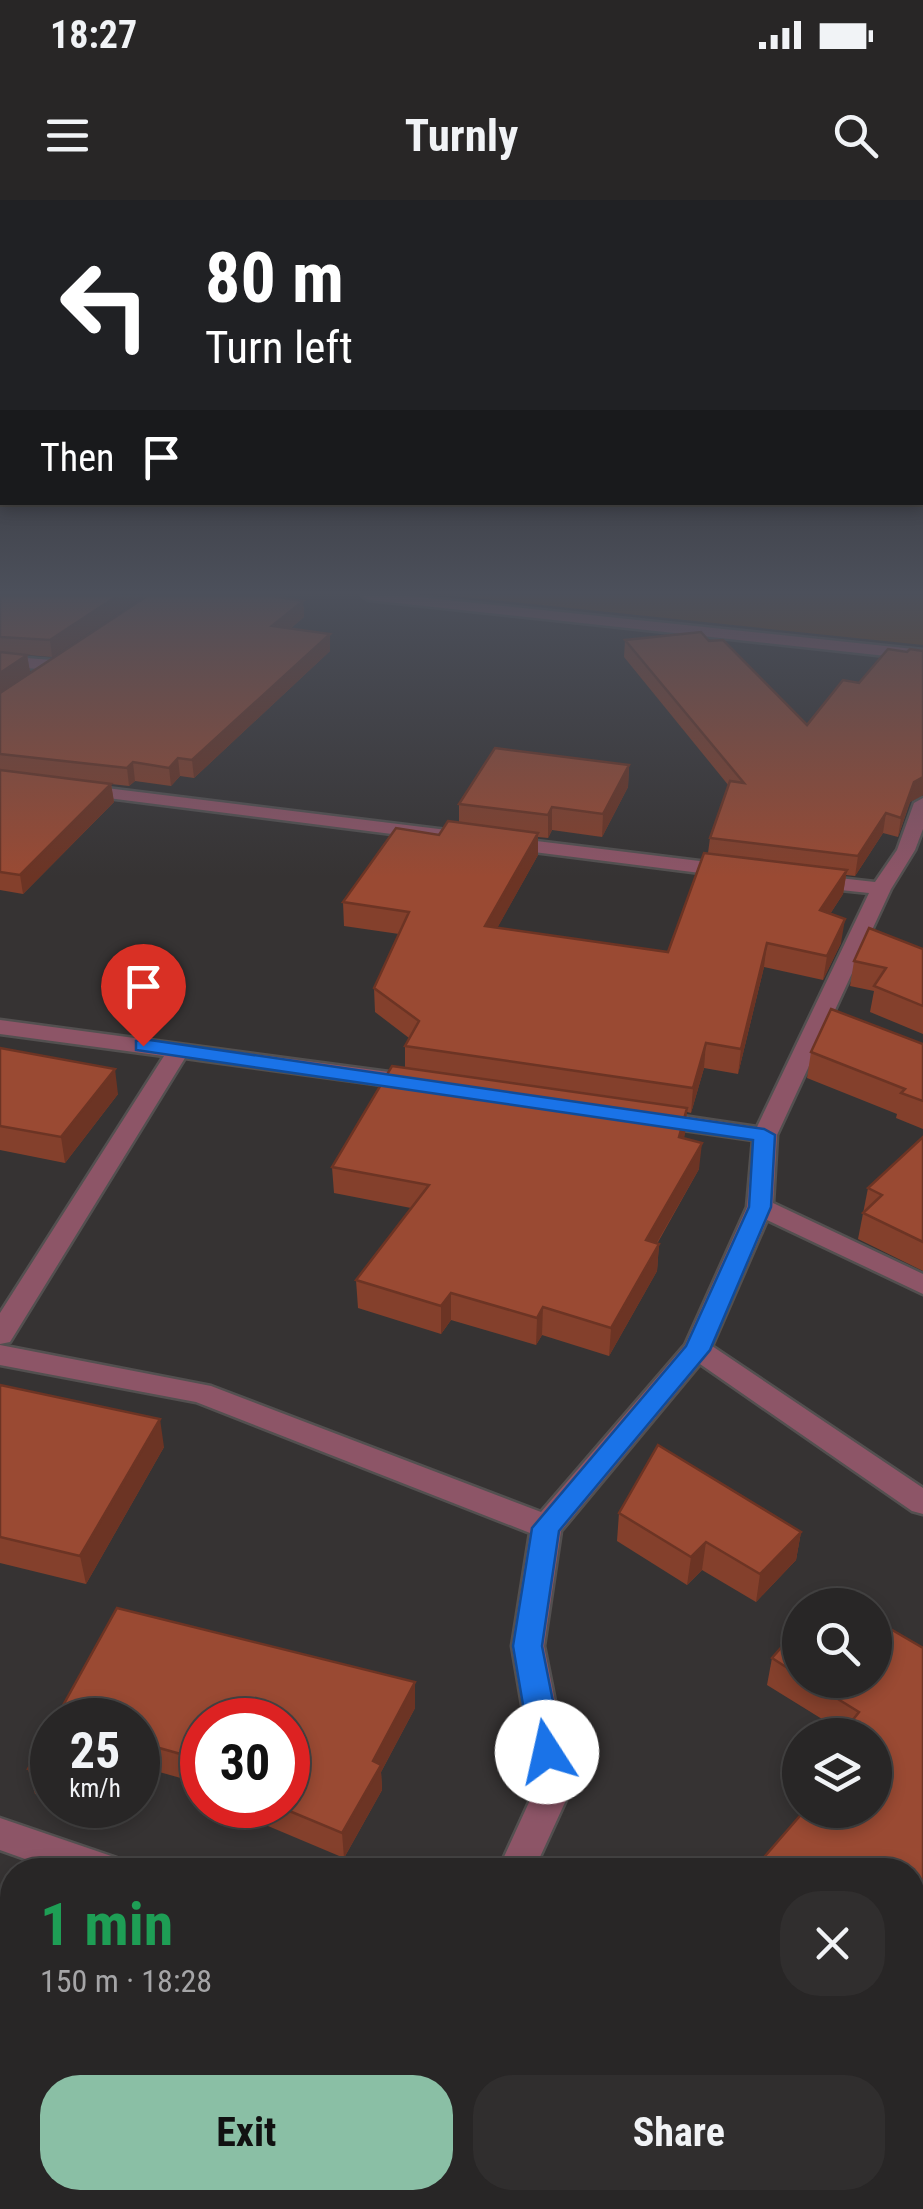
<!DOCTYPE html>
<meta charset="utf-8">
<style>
:root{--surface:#282626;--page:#302e2e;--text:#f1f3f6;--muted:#a5a5a7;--line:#444343;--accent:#8abfa5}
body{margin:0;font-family:"Roboto Condensed",sans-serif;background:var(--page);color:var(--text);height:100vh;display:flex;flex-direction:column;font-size:38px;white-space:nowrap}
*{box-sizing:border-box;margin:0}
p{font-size:32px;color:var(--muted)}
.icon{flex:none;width:55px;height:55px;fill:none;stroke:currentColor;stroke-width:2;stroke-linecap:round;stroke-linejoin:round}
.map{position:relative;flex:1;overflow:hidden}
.panel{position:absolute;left:0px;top:1658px;width:925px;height:352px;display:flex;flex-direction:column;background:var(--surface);border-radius:40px 40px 0 0;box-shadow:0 5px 15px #0003,0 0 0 2px var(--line)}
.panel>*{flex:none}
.hud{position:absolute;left:0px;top:0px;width:925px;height:305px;box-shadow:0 5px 15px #0003,0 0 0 2px var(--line);background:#202124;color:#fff;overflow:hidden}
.buttons{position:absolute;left:782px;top:1388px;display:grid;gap:20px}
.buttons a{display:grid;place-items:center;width:110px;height:110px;border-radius:50%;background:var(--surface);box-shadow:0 5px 15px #0003,0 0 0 2px var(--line);font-size:50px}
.speed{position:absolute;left:30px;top:1498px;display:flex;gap:20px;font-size:50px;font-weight:700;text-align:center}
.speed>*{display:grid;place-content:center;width:130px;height:130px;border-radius:50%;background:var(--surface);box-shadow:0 5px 15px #0003,0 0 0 2px var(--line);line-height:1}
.speed small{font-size:25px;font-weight:400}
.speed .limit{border:15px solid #d22;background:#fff;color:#111}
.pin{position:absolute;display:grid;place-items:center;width:85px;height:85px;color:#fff;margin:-102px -42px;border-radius:50% 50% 50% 0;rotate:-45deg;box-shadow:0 0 10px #0007}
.pin .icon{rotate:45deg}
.me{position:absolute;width:110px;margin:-55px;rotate:350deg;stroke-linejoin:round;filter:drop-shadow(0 0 8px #0008)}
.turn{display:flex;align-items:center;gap:35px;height:210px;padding:0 40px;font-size:45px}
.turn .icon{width:130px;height:130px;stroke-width:2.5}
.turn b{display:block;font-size:70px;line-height:85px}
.then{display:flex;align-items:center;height:95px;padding:0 40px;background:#0003;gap:20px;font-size:38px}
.round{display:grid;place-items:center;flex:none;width:105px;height:105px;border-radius:40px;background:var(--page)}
.headline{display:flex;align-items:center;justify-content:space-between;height:170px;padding:0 40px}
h1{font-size:60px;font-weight:700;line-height:75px;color:#1e9e55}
.cta{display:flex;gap:20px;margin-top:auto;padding:20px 40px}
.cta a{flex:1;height:115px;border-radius:40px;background:var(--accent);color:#111;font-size:40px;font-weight:700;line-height:115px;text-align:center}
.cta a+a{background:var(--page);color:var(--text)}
.status{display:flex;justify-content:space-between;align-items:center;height:70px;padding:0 50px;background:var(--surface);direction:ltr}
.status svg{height:28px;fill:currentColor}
header{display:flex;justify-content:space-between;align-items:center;height:130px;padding:0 40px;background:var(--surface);font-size:45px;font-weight:700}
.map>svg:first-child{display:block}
.green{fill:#693c16}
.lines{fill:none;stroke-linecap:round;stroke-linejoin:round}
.minor-casing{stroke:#535050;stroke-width:5}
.minor{fill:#8d5567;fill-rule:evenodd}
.wall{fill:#84402c}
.shaded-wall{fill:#6c3424}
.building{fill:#9a4a33;stroke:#6c3424;stroke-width:2.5}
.route{fill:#1a73e8;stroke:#114b97;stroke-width:2.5}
</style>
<div class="status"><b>18:27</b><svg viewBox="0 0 49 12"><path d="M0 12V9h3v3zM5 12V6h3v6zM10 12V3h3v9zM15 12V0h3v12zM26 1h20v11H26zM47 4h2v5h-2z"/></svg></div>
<header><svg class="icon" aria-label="menu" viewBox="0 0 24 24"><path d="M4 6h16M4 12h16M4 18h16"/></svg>Turnly<svg class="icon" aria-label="search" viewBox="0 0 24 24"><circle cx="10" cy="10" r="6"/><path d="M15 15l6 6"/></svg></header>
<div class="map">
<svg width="923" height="2009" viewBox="0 0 923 2009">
<rect width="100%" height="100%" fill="#363333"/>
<path class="green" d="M455,396h468v49z"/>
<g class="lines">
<defs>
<g id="minor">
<path d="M362,396h46l515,54v10l-554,-60z"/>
<path d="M0,456l52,4 8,5 -8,5 -52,-4z"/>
<path d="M82,585l650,80 10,6 -10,6 -656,-83v-8z"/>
<path d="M923,598v31l-8,21 -24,39 -114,246 -4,68 150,71v20l-156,-74 -55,126 211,142v26l-11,-3 -212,-147 -139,167 -17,115 28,141 -38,83h-36l38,-83 -24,-141 18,-113 -334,-131 -196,-37v-20l211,41 330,126 144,-167 62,-138 6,-67 -97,-14 -12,-7 12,-7 101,15 112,-234 -57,-6 -10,-6 10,-6 63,7 22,-32 17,-47z"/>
<path d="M0,820l419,56 11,7 -11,7 -234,-32 -175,284 -10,2v-31l164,-257 -164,-22z"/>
<path d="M0,1618l117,40 5,12h-66l-56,-20z"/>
<path d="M325,1998h44l-4,11h-45z"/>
<path d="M594,1998h45l5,11h-46z"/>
</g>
</defs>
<use href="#minor" class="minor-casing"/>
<use href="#minor" class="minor"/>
</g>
<g class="wall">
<path d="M0,396h144l-92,61 -25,-2 3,17 -30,20z"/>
<path d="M303,401l1,16 -14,12 40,5v17l-136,127 -14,-2 -9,10 -36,-5 -6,5 -18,-2 3,18 -91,92 -23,-4v-197z"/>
<path d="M625,440l84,1 98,84 52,-42 48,-31 16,-1v144l-13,7 -12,35 -15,-4 -28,43 -9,-1 -3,19 -13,20 11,29 -18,37 -59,-13 -26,107 -34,-6 -13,45 -4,-1 -3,26 15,31 -42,75h2l-2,27 -48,85 -67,-21 -6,10 -85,-25 -10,14 -83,-26 -2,-28 55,-72 -77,-15 -2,-26 73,-99v-22l4,-8 -34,-26 -1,-24 25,-54 -55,-8 -1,-24 96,-67 20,-12v-19l170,-39 -1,22 -26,50 -50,-7 -4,8 -10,-1v18l-41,73 171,24 40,-99 2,-15 19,-52 -105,-129z"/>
<path d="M923,749v85l-53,-22 4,-21 -24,-5 4,-25z"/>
<path d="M923,844v85l-27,-11 1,-4 -90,-36 4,-26z"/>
<path d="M0,848l118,46 -53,69 -65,-13z"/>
<path d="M923,937v134l-65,-32 10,-51z"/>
<path d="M0,1185l164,62 -78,137 -86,-21z"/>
<path d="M619,1313l182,19 -5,28 -40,42 -54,-32 -15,15 -70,-44z"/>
<path d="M800,1426v54h75l48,529h-166l1,-7 154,-4 -37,-463 -32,-3 -76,-47 5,-27z"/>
<path d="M415,1508l-34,64 1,18 -38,68 -76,-32 -3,-21h23v-85h-86v64l-64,-18v-46z"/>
<path d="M52,1525v74l-17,-5 -7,-25z"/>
<path d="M73,1605h40l-5,10z"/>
</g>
<g class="shaded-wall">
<path d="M117,396h27l-92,61 -2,-17z"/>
<path d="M303,401l1,16 -31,26 -1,-17z"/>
<path d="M330,434v17l-136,127 -2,-18z"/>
<path d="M27,455l3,17 -30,20v-19z"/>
<path d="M178,558l2,18 -9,10 -2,-18z"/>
<path d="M133,562l2,19 -6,5 -2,-18z"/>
<path d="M629,565l-1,22 -26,50 1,-23z"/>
<path d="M923,577v18l-13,7 -12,35 3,-19 13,-36z"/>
<path d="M111,584l3,18 -91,92 -3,-19z"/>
<path d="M552,607v23l-4,8v-23z"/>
<path d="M886,613l-3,20 -28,43 3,-20z"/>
<path d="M538,633v22l-53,95v-24z"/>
<path d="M847,670l-4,24 -26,40 3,-24z"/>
<path d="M845,719l-4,24 -18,37 4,-24z"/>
<path d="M767,743l-3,24 -26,107 3,-25z"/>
<path d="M706,843l-2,25 -13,45 2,-25z"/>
<path d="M115,869l3,25 -53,69 -4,-26z"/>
<path d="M687,908l-2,26 -9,29 3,-26z"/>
<path d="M702,943l-3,26 -56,98 3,-27z"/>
<path d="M659,1044l-2,27 -48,85 2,-28z"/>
<path d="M451,1093v27l-10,14v-28z"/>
<path d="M543,1107l-1,28 -6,10 1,-27z"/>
<path d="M160,1219l4,28 -78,137 -6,-28z"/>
<path d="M801,1332l-5,28 -40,42 4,-28z"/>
<path d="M706,1342l-4,28 -15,15 4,-28z"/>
<path d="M415,1482v26l-34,64 1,18 -38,68 -2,-25 31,-72z"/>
<path d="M106,1605h7l-5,10z"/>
</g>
<g class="building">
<path d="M0,396h117l-67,44 -50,-3z"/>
<path d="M147,396h125l31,5 -31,25 58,8 -138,126 -14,-2 -9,10 -36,-6 -6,6 -127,-14v-61z"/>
<path d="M701,432l8,9 14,-1 84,85 36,-45 16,3 29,-34 19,3 3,-3 13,2v126l-9,5 -13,36 -15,-5 -28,43 -148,-18 20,-57 14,2 -119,-143z"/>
<path d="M0,452l27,3 -27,18z"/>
<path d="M495,548l134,17 -26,49 -51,-7 -4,8 -89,-11z"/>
<path d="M0,570l111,14 -91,91 -20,-3z"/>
<path d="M448,621l90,12 -53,93 183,26 36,-99 143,17 -27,40 25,9 -18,37 -60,-13 -26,106 -35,-6 -13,45 -288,-42 14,-25 -45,-33 35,-76 -66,-10 53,-74 43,7z"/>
<path d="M869,728l54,21v57l-49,-20 12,-18 -32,-7z"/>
<path d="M831,809l92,35v57l-22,-8 4,-4 -94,-37z"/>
<path d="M0,848l115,21 -54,68 -61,-11z"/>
<path d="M392,866l295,42 -8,29 23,6 -56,97 13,4 -48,84 -68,-21 -6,11 -86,-25 -10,13 -85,-26 73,-95 -97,-18z"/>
<path d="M923,937v105l-60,-29 19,-18 -14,-7z"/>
<path d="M0,1185l160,34 -80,137 -80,-19z"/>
<path d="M658,1245l143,87 -41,42 -54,-32 -15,15 -72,-44z"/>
<path d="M828,1393l21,12h-31z"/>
<path d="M117,1408l298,74 -42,79 8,4 -39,68 -67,-28h13v-85h-86v40l-64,-18v-22h-83z"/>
<path d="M875,1420l48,28v561h-155l-10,-7 3,-4h151v-328h-159l52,-60h70v-75h-34l18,-23 -52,-32h68z"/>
<path d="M800,1426v50l-28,-18z"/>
<path d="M52,1525v50l-24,-6z"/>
</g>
<linearGradient id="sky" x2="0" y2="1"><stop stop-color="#1e1c1c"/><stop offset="0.58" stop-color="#4c505b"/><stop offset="1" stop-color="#4c505b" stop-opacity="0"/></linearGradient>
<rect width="923" height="677" fill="url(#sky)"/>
<path class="route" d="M143,839l621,90 11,6 -4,72 -61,143 -151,181 -17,115 21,106 -5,9 -11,4 -11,-4 -5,-9 -18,-106 19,-118 154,-182 63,-139 4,-67 -617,-90v-9z"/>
</svg>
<div class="buttons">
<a><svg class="icon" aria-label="search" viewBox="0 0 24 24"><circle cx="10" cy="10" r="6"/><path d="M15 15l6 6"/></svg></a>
<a><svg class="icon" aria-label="layers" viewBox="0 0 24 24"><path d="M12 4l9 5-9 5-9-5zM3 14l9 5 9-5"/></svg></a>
</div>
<div class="speed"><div>25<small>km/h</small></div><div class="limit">30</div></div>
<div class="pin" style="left:143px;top:846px;background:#d93025"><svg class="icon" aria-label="arrive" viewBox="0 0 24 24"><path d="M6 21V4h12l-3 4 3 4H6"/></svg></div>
<svg class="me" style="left:547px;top:1552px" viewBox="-20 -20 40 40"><circle r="19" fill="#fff"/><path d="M0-13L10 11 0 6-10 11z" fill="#1a73e8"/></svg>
<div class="hud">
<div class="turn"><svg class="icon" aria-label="left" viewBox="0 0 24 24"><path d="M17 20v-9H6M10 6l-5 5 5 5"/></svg><div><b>80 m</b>Turn left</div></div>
<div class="then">Then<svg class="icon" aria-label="arrive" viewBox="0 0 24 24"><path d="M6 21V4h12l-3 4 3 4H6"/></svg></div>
</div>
<section class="panel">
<div class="headline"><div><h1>1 min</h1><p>150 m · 18:28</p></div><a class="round"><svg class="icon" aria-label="close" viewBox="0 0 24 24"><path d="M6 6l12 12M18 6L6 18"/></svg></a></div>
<div class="cta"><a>Exit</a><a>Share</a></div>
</section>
</div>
